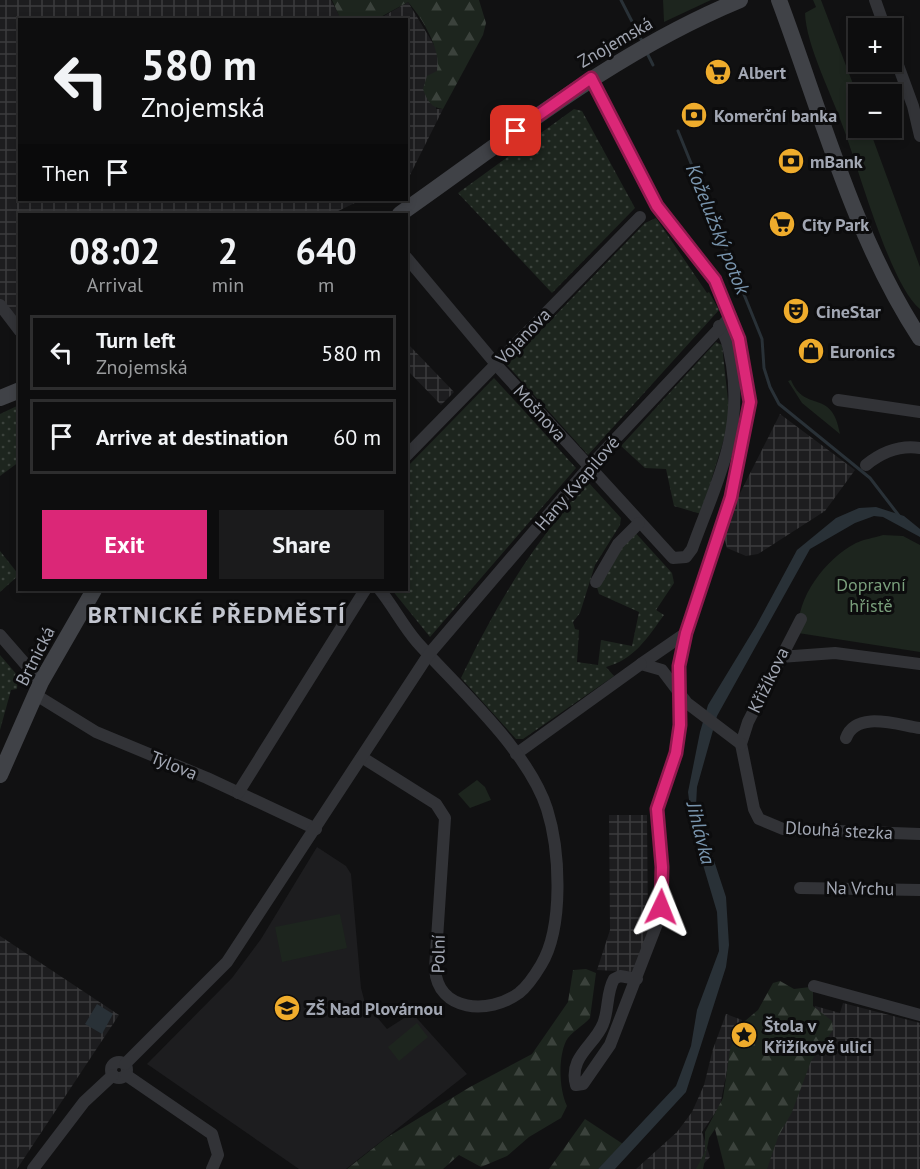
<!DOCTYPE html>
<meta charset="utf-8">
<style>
:root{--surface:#0d0d0e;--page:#1b1b1c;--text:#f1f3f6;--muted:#9a9c9e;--line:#2d2d2e;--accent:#db2777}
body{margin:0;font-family:"PT Sans",sans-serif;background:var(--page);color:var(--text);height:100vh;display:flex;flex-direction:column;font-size:22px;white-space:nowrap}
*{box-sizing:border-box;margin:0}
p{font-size:20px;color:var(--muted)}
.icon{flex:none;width:33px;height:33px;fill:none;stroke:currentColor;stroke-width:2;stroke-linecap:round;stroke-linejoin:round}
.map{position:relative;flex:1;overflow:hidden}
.drawer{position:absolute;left:18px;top:213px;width:390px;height:378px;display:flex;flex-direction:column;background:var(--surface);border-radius:0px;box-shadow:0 3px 9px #0003,0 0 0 2px var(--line)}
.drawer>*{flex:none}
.guide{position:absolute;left:18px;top:18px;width:390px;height:183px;border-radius:0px;box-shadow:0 3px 9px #0003,0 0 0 2px var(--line);background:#0d0d0e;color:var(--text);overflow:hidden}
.buttons{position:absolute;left:848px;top:18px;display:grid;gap:12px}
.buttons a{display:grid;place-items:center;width:54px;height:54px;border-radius:0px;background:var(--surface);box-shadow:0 3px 9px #0003,0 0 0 2px var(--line);font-size:30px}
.pin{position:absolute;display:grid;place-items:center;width:51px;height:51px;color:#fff;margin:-26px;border-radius:12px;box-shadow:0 3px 9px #0006}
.me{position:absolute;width:66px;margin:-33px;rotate:2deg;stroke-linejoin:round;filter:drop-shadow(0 0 4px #0008)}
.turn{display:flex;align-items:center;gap:21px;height:126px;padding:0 24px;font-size:27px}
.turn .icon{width:78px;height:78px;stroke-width:2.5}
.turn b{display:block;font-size:42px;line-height:51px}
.then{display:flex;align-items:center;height:57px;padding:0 24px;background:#0003;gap:12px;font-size:22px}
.eta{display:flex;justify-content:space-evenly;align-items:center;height:102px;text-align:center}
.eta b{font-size:36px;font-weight:600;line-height:42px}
.primary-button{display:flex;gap:12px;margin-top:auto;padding:12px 24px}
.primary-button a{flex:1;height:69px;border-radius:0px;background:var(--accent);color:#fff;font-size:24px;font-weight:600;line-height:69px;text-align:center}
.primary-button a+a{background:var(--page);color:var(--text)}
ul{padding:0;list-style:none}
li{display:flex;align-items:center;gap:18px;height:75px;margin:0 12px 9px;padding:0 12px;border:3px solid var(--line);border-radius:0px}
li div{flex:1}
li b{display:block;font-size:22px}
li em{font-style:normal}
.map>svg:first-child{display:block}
.built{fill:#1d1d1f}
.industrial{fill:url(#industrial-grid)}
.green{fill:#1d251e}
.forest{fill:url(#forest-firs)}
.garden{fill:url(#garden-dots)}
.water{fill:#293137}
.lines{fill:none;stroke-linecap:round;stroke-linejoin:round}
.stream{stroke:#293137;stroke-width:3}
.street{stroke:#323337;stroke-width:12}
.secondary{stroke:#404247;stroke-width:16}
.route-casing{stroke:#8e194d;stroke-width:15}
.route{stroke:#db2777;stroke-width:10}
.labels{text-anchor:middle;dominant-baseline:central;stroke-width:6;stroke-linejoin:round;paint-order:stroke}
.street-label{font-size:18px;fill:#a2a7b3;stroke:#0c0c0d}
.poi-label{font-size:18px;font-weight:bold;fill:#a2a7b3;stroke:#0c0c0d;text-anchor:start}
.park-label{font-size:18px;fill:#799e7b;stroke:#0c0c0d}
.water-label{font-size:20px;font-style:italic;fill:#7995ae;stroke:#0c0c0d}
.district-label{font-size:24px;font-weight:bold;letter-spacing:1.5px;fill:#c3c6cf;stroke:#0c0c0d}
</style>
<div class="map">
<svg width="920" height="1169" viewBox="0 0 920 1169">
<defs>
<pattern id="industrial-grid" width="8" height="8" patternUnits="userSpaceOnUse" patternTransform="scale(1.5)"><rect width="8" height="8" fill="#1d1d1f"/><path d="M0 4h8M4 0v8" fill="none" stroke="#3b3b3d"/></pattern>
<pattern id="forest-firs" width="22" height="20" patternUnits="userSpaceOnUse" patternTransform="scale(1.5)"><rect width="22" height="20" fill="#1d251e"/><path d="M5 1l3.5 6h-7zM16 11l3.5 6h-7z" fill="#3b423c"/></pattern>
<pattern id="garden-dots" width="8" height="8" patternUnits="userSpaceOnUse" patternTransform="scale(1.5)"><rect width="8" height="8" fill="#1d251e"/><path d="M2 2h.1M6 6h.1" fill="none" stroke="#3b423c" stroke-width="1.8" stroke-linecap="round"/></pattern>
</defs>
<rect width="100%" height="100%" fill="#111112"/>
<path class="built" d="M317,847l29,19 5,8 10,114 4,15 22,26 25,-16 55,61 -121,95h-47l-152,-105 85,-86 29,-39z"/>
<g class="industrial">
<path d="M0,0h331l10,19 -321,1v180h341l-29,14h-312l-1,121 -19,-25z"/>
<path d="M408,2l29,48 2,11 -3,48h7l-33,66 -3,1 -1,-156h-29z"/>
<path d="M408,344l46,48 -13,13 -34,-35z"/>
<path d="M780,414l75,56 -30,41 -67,43 -12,2 -19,-8 -3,-11 8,-28z"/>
<path d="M609,815h38l1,116 -14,41 -37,-2 13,-40z"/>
<path d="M0,936l119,79 -102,154h-17z"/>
<path d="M843,1003l77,20v146h-165l60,-163 25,7z"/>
<path d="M726,1014l16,6 -12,35 -10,51 -18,26 8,25 -11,12h-63l41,-37 15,-20 12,-27 9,-36z"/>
</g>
<g class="green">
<path d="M663,0h48l-47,22z"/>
<path d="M813,0h8l37,97v31h11l51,139v42c-30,-24 -62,-143 -77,-182 -11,-32 -37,-82 -38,-114l11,-6z"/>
<path d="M791,380c14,34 41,7 49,54l-38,-31 -14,-22z"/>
<path d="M883,535l20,1 17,9v107l-122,-19c-2,-35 27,-74 58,-90 8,-4 18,-5 27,-8z"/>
<path d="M477,780l8,7 6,13 -21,8 -12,-14z"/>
<path d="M340,914l7,34 -65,14 -7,-35z"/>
<path d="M417,1023l11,14 -29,24 -11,-14z"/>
</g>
<g class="forest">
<path d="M332,0h147l7,23 -3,12 -40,74c-12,-1 -16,-9 -20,-20l4,-13 10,-5c5,-21 -15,-53 -29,-69l-31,17 -36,1z"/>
<path d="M586,969l10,4 -6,45c-6,7 -20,15 -24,23 -8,17 -7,49 1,65l-6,12 -32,19 -22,19 -26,11 -22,-12 -16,14h-96l39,-31 84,-51 62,-33 36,-52 5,-32z"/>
<path d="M780,981l14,8 16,-2 3,2v17l19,15 1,9 -22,31 -19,51 -14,25 -11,32h-42l-10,-40 -6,9 -6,31h-7l9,-17v-20l18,-34 7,-48 9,-24 19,-16 15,-27z"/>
<path d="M585,1119l38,25 -25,25h-49z"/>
</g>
<g class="garden">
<path d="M574,109l8,2 53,97 -83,85 -94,-100z"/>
<path d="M656,218l51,75 2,-1 10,18 -131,145 -81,-90 138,-142z"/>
<path d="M716,342l6,3 8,74 -29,95 -27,-8 -8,-37 -21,-1 -24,-22z"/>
<path d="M494,378l82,90 -146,169 -38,-47h14l1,-123z"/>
<path d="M19,405v57l-19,14v-62z"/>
<path d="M588,482l33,36 -1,7 -25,40 -15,48 -7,9 2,7 4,1 -2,32 21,3 3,-25 31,6 7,-34 -40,-18 -4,-13 37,-52 40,44 2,10 -18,27 8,5c-17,23 -29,44 -58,52l8,9 -91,63h-7l-55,-61c36,-75 71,-133 127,-196z"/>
<path d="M0,551l19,24 -19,17z"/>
<path d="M0,655l18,21 -1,13 -6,1 -11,40z"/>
</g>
<g class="water">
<path d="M876,507l28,9 16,13v8l-37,-20 -9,-1 -19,7 -45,26 -93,167 -20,71 -1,19 30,91 3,48 -3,22 -40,125 -71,77h-17l78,-83 15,-40 6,-36 22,-59 -2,-39 -24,-81 -5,-39 12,-60 8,-27 48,-79 41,-76 39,-32 23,-10z"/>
<path d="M97,1004l16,10 -11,20 -17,-10z"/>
</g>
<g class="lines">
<g class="stream">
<path d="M621,0l21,41"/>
<path d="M647,53l6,12"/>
<path d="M678,131l84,208 2,29 6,19 9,17 91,74 30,39"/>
</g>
<g class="street">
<path d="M875,0l10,28"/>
<path d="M891,46l22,60 7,30"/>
<path d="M591,78l66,128 58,74 24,59 11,63 -19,95 -45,136 -7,33 1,59 -4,28 -19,56 5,59 -4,53 -48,124 -27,39 -7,1c-8,-28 19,-40 27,-61 6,-14 3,-31 11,-45l6,-3 17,3"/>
<path d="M406,257l94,112 173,189 13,-1 6,-8c23,-64 51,-114 40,-184 -3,-14 -4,-27 -13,-39"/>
<path d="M0,305l20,26"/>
<path d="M838,400l82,12"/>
<path d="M406,456l234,-239"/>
<path d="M866,465c16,-13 34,-20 54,-17"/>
<path d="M596,582l22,-38 21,-21"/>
<path d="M801,619l-53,103 -7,22 13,65 5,10 24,10 137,5"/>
<path d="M686,633l-45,31 21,6 25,33 54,41"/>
<path d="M0,635l41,47"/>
<path d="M780,657l55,-4 85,11"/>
<path d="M36,695l60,37 111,46 109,51"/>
<path d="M846,738c10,-28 52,-13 74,-10"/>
<path d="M516,754l125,-90"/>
<path d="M363,758l73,46 9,14 -10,151c3,43 54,46 84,24 9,-7 16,-18 22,-28 23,-38 19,-115 6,-156 -19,-59 -89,-121 -130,-167 -14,-16 -24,-36 -37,-52"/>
<path d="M238,793l127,-203"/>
<path d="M800,888l120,2"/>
<path d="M814,986l106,29"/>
<circle cx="119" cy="1070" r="8"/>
<path d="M125,1064l102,-102 202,-308 160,-187 142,-151"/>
<path d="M126,1075l86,59 6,21 -6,14"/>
<path d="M33,1169l51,-67 29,-27"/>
</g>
<g class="secondary">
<path d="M779,0c42,112 75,238 141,338"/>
<path d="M400,214c110,-77 214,-162 340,-214"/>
<path d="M0,398l20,-8"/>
<path d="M0,775l41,-93 53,-92"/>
</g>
</g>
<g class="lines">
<defs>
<path id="route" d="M516,131l75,-53 66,128 58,74 24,59 11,63 -19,95 -45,136 -7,33 1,59 -4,28 -19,56 5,58 -1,40"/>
</defs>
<use href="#route" class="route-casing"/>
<use href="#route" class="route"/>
</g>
<defs>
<symbol id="supermarket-disc" viewBox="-11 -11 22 22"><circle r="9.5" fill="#efac2c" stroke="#0c0c0d"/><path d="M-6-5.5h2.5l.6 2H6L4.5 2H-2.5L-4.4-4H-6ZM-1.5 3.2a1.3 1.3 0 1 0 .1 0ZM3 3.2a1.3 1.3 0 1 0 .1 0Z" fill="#111"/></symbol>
<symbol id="bank-disc" viewBox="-11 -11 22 22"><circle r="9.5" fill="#efac2c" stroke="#0c0c0d"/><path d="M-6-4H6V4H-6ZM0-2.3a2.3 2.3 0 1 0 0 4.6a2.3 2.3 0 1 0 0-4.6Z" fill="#111"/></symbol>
<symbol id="theatre-disc" viewBox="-11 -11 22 22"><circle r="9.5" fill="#efac2c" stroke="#0c0c0d"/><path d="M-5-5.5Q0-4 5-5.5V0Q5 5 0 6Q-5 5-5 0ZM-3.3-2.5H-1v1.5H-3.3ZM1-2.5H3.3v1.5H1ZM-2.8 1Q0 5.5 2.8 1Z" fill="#111"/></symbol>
<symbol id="shop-disc" viewBox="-11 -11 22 22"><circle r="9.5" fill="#efac2c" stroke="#0c0c0d"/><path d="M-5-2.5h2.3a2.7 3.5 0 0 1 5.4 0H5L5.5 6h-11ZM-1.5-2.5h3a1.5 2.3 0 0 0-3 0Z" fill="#111"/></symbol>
<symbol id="school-disc" viewBox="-11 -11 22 22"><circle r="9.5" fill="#efac2c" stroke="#0c0c0d"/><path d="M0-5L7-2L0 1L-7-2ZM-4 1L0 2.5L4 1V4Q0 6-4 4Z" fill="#111"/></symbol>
<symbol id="sight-disc" viewBox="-11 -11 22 22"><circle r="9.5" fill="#efac2c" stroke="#0c0c0d"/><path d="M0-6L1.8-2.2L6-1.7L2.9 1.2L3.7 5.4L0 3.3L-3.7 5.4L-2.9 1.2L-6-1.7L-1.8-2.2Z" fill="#111"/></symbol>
</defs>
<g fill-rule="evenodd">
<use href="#supermarket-disc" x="703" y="57" width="30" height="30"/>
<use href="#bank-disc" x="679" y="100" width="30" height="30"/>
<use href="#bank-disc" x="776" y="146" width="30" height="30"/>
<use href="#supermarket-disc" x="767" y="209" width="30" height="30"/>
<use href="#theatre-disc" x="781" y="296" width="30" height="30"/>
<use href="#shop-disc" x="796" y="336" width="30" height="30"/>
<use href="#school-disc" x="272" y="993" width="30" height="30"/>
<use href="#sight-disc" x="729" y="1020" width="30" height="30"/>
</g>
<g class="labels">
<g class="street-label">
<text transform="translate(615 42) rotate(-30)">Znojemská</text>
<text transform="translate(523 336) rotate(-46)">Vojanova</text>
<text transform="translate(540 413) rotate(48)">Mošnova</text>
<text transform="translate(577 483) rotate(-49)">Hany Kvapilové</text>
<text transform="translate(35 656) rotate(-63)">Brtnická</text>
<text transform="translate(768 680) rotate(-64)">Křižíkova</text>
<text transform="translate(174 765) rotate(22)">Tylova</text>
<text transform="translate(839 830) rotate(3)">Dlouhá stezka</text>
<text transform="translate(860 888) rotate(1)">Na Vrchu</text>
<text transform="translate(438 954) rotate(-89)">Polní</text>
</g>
<g class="poi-label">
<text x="738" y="72">Albert</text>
<text x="714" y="115">Komerční banka</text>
<text x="810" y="161">mBank</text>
<text x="802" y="224">City Park</text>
<text x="816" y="311">CineStar</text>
<text x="830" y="351">Euronics</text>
<text x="306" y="1008">ZŠ Nad Plovárnou</text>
<text x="764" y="1025">Štola v<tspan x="764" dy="21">Křižíkově ulici</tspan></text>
</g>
<g class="park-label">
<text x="871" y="584">Dopravní<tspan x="871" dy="21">hřistě</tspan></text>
</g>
<g class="water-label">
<text transform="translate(718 229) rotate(68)">Koželužský potok</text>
<text transform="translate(701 833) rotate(76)">Jihlávka</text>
</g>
<g class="district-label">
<text x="217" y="614">BRTNICKÉ PŘEDMĚSTÍ</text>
</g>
</g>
</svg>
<div class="buttons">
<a>+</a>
<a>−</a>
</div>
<div class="pin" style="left:516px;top:131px;background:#d93025"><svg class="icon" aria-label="arrive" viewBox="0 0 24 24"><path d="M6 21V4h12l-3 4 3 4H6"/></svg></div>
<svg class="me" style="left:661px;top:907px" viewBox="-20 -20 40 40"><path d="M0-17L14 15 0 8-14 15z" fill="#db2777" stroke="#fff" stroke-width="4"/></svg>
<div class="guide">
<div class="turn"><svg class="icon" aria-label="left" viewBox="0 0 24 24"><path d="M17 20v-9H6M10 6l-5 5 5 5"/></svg><div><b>580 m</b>Znojemská</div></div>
<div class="then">Then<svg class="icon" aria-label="arrive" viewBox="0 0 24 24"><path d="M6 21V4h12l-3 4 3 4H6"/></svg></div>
</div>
<section class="drawer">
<div class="eta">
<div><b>08:02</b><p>Arrival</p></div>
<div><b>2</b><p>min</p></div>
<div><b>640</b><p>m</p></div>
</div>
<ul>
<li><svg class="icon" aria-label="left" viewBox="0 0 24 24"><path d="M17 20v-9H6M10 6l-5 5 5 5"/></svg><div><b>Turn left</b><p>Znojemská</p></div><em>580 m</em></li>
<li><svg class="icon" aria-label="arrive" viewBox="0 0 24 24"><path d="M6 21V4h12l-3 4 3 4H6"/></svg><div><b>Arrive at destination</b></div><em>60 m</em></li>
</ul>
<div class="primary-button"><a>Exit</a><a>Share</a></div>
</section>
</div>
